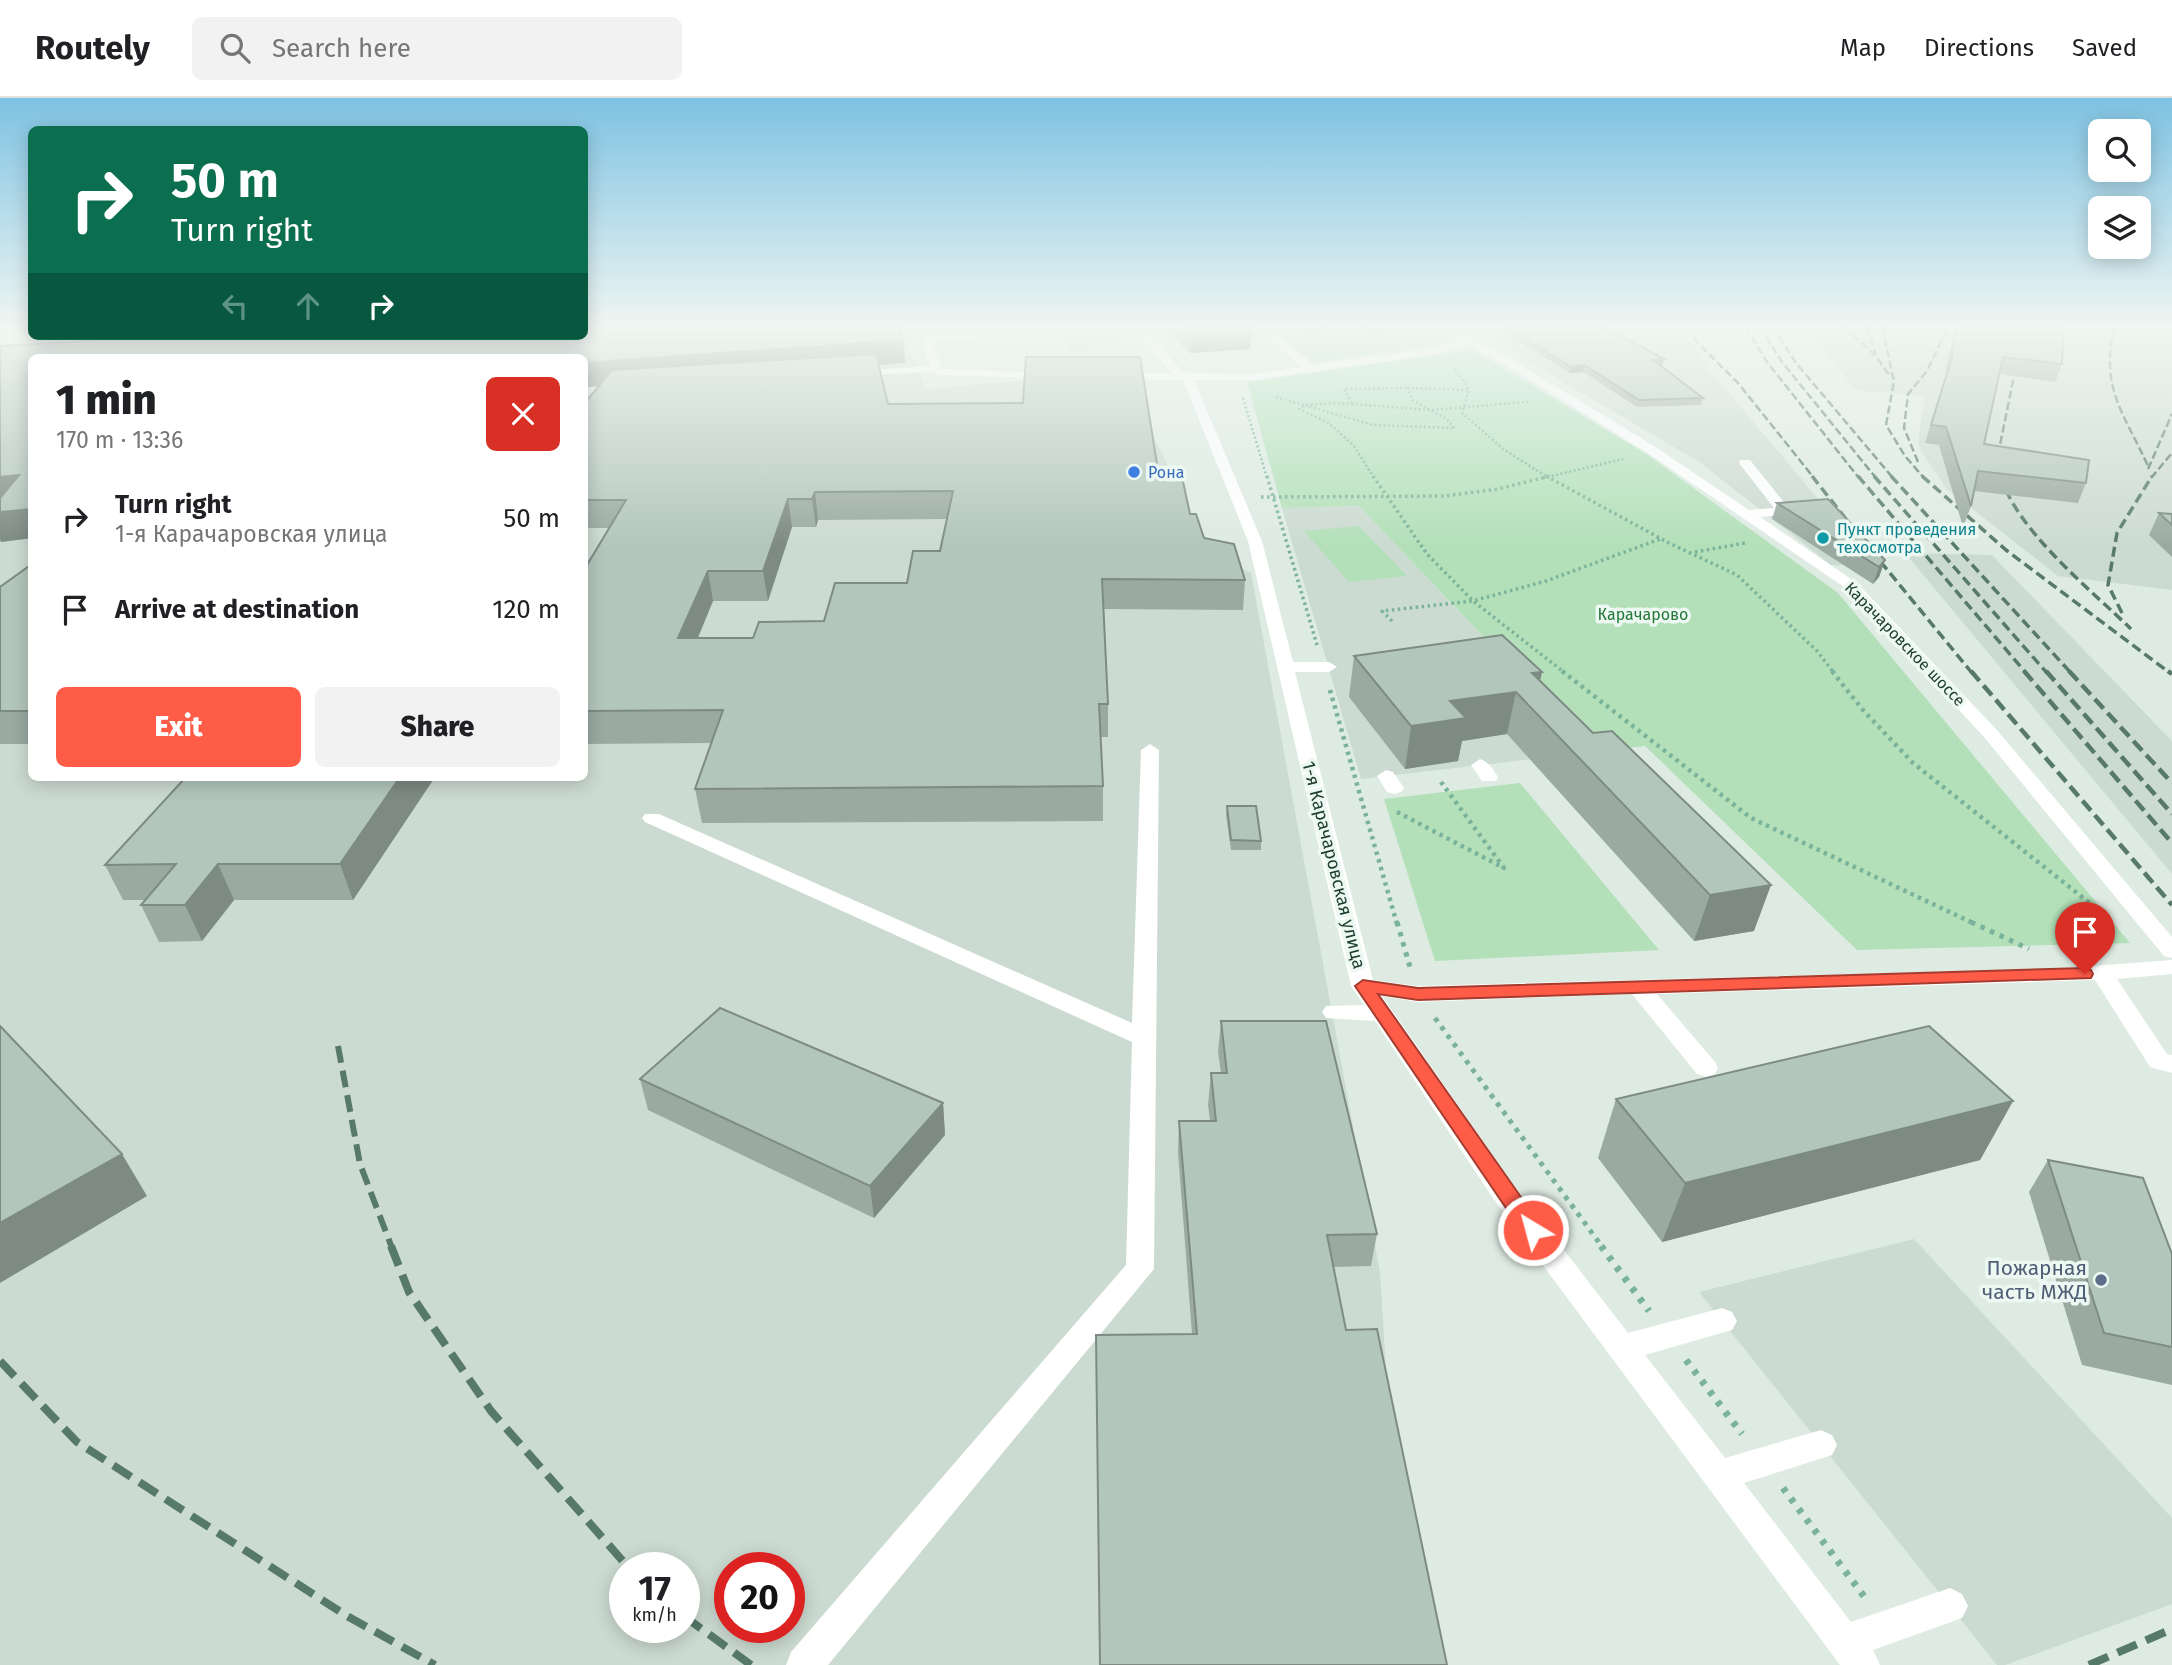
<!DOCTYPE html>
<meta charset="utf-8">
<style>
:root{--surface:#fff;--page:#f2f2f2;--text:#202124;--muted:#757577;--line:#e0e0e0;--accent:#ff5c48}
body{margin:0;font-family:"Fira Sans",sans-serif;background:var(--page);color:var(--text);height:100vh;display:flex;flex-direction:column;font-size:26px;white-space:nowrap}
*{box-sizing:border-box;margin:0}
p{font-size:23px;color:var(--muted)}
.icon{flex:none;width:38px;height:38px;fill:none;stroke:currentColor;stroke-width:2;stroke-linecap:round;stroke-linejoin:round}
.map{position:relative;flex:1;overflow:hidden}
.sheet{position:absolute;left:28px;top:256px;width:560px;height:427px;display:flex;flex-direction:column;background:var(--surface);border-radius:10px;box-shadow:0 4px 18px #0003}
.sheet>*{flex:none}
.hud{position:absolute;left:28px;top:28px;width:560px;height:214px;border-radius:10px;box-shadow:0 4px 18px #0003;background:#0b6e4f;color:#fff;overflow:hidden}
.controls{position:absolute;left:2088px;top:21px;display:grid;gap:14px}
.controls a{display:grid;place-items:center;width:63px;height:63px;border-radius:10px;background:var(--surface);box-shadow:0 4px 18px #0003;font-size:35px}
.speed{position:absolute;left:609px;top:1454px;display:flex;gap:14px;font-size:35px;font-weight:700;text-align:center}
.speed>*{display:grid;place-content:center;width:91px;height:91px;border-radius:50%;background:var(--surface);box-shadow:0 4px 18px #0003;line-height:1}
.speed small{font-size:18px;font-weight:400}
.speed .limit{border:10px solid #d22;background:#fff;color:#111}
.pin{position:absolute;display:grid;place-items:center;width:60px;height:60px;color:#fff;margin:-72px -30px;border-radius:50% 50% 50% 0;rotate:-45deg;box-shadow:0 0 7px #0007}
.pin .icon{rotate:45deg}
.me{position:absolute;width:77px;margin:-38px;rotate:323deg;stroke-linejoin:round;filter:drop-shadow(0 0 5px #0008)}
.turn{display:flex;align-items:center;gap:24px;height:147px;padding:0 28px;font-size:32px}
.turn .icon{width:91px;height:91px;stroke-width:2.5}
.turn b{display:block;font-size:49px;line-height:60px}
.lanes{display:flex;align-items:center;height:66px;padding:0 28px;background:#0003;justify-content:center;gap:35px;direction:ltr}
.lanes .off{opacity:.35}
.round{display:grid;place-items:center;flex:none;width:74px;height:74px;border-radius:10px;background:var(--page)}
.overview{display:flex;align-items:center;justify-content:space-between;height:119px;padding:0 28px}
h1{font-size:42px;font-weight:800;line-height:52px}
.primary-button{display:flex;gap:14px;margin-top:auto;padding:14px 28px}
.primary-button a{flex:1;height:80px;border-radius:10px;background:var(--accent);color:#fff;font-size:28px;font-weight:800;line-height:80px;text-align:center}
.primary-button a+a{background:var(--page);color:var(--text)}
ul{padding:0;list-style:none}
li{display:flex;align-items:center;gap:21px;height:91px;padding:0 28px}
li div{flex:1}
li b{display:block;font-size:26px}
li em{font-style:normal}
header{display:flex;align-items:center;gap:42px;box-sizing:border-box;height:98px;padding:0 35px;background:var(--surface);border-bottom:2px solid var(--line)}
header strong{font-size:33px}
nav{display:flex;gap:38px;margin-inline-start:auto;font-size:24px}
.search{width:490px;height:63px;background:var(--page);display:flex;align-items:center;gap:18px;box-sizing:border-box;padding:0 24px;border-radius:10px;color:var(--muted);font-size:26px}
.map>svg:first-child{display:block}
.built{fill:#ccdbd2;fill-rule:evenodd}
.green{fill:#b3e0b9}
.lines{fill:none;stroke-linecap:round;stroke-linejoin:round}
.path-far4{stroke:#7ab399;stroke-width:2.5;stroke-dasharray:2 2.5;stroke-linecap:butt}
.path-far3{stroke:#7ab399;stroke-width:3.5;stroke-dasharray:2.5 3.5;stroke-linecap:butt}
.path-far2{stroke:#7ab399;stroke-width:4.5;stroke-dasharray:3.5 4.5;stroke-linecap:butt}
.path-far1{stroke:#7ab399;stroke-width:5;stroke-dasharray:4.5 6;stroke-linecap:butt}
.path{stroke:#7ab399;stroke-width:7;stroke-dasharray:5 8;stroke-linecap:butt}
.minor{fill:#fff;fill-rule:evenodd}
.rail-far4{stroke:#57796b;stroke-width:2.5;stroke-dasharray:8 3.5;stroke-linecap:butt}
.rail-far3{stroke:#57796b;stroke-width:3.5;stroke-dasharray:10 5;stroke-linecap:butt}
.rail-far2{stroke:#57796b;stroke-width:4.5;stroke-dasharray:13 6;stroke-linecap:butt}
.rail-far1{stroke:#57796b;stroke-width:6;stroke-dasharray:17 8;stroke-linecap:butt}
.rail{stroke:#57796b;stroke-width:8;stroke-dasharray:21 10;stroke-linecap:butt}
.wall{fill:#9aaaa2;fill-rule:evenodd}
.shaded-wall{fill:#7d8b84}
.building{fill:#b3c6bc;stroke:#7d8b84;stroke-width:2;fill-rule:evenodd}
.route{fill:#ff5c48;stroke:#a63c2f;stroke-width:2}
.shop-dot{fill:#3f7fe0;stroke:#eef8f2;stroke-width:2.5}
.culture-dot{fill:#0f9aa8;stroke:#eef8f2;stroke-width:2.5}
.service-dot{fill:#5c6f8a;stroke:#eef8f2;stroke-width:2.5}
.labels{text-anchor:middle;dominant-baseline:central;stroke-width:7;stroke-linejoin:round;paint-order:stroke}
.far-shop-label{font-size:16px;fill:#366cbe;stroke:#eef8f2;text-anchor:start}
.far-culture-label{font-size:16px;fill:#0d838f;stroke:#eef8f2;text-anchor:start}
.far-park-label{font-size:16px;fill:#237838;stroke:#eef8f2}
.far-street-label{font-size:16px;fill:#1d3d30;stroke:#eef8f2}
.street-label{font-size:18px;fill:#1d3d30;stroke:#eef8f2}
.near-service-label{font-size:21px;fill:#4e5e75;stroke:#eef8f2;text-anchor:end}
</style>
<header>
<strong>Routely</strong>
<div class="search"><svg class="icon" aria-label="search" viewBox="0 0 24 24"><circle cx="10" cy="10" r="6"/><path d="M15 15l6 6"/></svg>Search here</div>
<nav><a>Map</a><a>Directions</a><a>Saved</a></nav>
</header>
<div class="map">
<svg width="2172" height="1567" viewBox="0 0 2172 1567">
<rect width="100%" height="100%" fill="#deebe3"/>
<g class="built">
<path d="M676,229h225l25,62 101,-9 117,37 41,83 13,46 53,27 129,700 12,195 39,197h-1431v-1148l31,-3 1,263h552v-441zM625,1470h59v60h-59zM730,1470h59v60h-59z"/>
<path d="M1477,229h206l24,40 167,198h-43l-133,-104 -137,-80z"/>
<path d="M1807,229h365v263l-114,-14 -111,-87 -26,-38 -3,-9 7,-46 -70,-6z"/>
<path d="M1359,408l93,98 141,148 -232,27 -79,-271z"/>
<path d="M1905,455l87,2 180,186v133z"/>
<path d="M1914,1141l258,279v86l-167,61h-8l-298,-373z"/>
</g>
<g class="green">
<path d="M1271,229h144l32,16 -133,19z"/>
<path d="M1111,236l12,13 -53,4 -10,-13z"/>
<path d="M1473,252l175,105 190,138 292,350 -273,7 -212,-204 -52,6 -234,-246 -77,2 -35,-126z"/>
<path d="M1359,428l48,50 -58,6 -45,-51z"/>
<path d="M1520,685l139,167 -224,11 -51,-162z"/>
</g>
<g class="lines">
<g class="path-far4">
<path d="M1366,229l20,9"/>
<path d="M1304,235l30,-6"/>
<path d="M1455,270l14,22 -7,23 41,36 46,29"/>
<path d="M1276,299l28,8 33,-2 93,7 98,-8"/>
<path d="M1243,300l24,80"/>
<path d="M1352,305l-8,-14 64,-1"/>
<path d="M1374,380l-20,-32 -25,-23 -30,-14 5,-4 69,20 82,3 -10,-10 -33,-18 -4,-12 61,2"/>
<path d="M1543,380l80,-19"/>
</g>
<g class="path-far3">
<path d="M1267,378l50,169"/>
<path d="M1373,378l54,78 46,47 92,72"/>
<path d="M1546,378l123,67 68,32 80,76 17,22"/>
<path d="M1261,399l184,-1 53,-7 52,-13"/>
<path d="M1695,454l50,-9"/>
<path d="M1392,523l-10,-10 91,-10 73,-20 114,-42"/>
</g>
<g class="path-far2">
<path d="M1562,573l189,147 224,106"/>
<path d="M1832,573l30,38 51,54 188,149"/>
<path d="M1330,592l67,234"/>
<path d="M1397,714l107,56 -63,-86"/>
</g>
<g class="path-far1">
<path d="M1397,824l13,45"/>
<path d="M1971,824l58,27"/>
<path d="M1435,920l168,230"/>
</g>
<g class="path">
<path d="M1601,1148l48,65"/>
<path d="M1686,1262l56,74"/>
<path d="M1783,1390l83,111"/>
</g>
<g class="minor">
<path d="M23,229h9v4l-32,19v-8z"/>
<path d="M918,229h10l3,8 111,-8h45l-5,3 -150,11 9,28 114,4v4l-4,1 -114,-3 -5,-3 -83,4 -2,-2 6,-3 77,-5z"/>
<path d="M1133,229h10l38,43 7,3 64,1 49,-7 -42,-40h11l42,38 123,-17 24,-7 -24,-14h12l67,34 140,85 95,64 25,-2 -35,-45 1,-3h10l41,51 -7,4 -24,2 97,66 139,146 176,208v21l-8,-2 -180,-219 -137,-148 -201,-137 -140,-87 -39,-20 -31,9 -184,26h-58l68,161 31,121h36l8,5 -8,5h-34l78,308 45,6 649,-18 105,-8v14l-55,5 50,75 5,1v18l-22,-6 -55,-87 -438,14 58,68 3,6 -3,6 -9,3 -9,-3 -65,-80 -214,8 -36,-6 131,188 115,149 94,-25 10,4 5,9 -5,9 -87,25 80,103 96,-28 11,5 5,10 -5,10 -88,28 107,139 99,-34 12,6 6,12 -6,12 -89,32 7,15h-40l-347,-467 -118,-177 -49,-3 -4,-6 4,-6 38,-1 -13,-19 -103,-445 -65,-161 -68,-1 -6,-3 6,-3h57z"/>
<path d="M622,287l4,1v4l-42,4v-6z"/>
<path d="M1150,646l9,6 -5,519 -326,396h-42l5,-13 335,-387 6,-223 -487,-220 -3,-4 3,-4h14l473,209 9,-273z"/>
<path d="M1480,661c9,3 13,10 18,18l-2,4h-14l-11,-16z"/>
<path d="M1386,672l7,2 11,16 -3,4 -7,2 -7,-2 -10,-16z"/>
</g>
<g class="rail-far4">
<path d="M1688,229l8,14 42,42 76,95"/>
<path d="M1746,229l21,35 92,116"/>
<path d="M1760,229l22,35 94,116"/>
<path d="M1773,229l23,36 97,115"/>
<path d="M1844,229l32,29 13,19"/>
<path d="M1866,229l10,27"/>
<path d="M1882,229l12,54 -8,44 19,31 19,22"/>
<path d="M2114,229c-14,62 10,86 34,139"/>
<path d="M1918,364l-14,-34 4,-34 19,-23 21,-44"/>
<path d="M2148,371l24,-55"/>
<path d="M2001,380l-2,-28 15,-74"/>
<path d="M2151,380l21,-25"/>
</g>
<g class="rail-far3">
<path d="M1812,378l41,52"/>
<path d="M1858,378l168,197"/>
<path d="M1874,378l173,197"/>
<path d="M1891,378l180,197"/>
<path d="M1922,378l84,74 164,123"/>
<path d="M2001,378c14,53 91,115 130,153"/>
<path d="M1871,452l101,123"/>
<path d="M2122,515l-14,-28 9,-52 35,-57"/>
</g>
<g class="rail-far2">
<path d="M1971,573l201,234"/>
<path d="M2024,573l148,172"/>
<path d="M2046,573l126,143"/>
<path d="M2069,573l103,112"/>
<path d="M2168,573l4,3"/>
</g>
<path class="rail-far1" d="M338,948l22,118 32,84"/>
<g class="rail">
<path d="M391,1148l18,46 82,119 138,157"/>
<path d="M0,1263l77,81 270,174 88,49"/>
<path d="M684,1518l67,49"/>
<path d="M2089,1567l83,-36"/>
</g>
</g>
<g class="wall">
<path d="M584,229h314l5,13 2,23 -27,2 10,39 135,-1 3,-46h114l19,120h23l8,37h6l8,24 30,6 11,36 -2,30 -139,-1 4,95v33h-7l2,49v35l-401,2 -7,-34 16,-46 -127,1v-174l25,-42h-25v-124l16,-18 -16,1v-30h-552v181l-31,4 -1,-3v-193l91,-5 6,-5h487zM947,421l-7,32h-27l-6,32h-72l-11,38 -65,1 -6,16h-55l15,-37h55l24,-74h24l2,-7z"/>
<path d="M1163,229h89l-2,22 -60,4z"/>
<path d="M1495,229h110l57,39h-2l43,32 -2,7 -64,2 -54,-35 -13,1z"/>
<path d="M1956,229l106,37 -7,18 -56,-8 -15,70 102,39 -8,20 -104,-12 -3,15 -8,21 -24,-82 -14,-2 22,-72h-2z"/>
<path d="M1777,405l108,57 -6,17 -6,7 -101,-65z"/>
<path d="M2159,415l13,1v43l-23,-22z"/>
<path d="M32,466v180h-32v-157z"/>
<path d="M1354,558l188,16 -2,9 214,250 -60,10 -187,-207 -45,7 -4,20 -53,8 -56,-72z"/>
<path d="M435,679l-82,123h-119l-32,41 -43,1 -18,-37 4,-5h-22l-18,-35z"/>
<path d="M1227,708l34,35v9h-30l-5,-35z"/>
<path d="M1221,923l156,213 -6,32 -38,1 13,63 101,335h-347l-4,-330 96,-1 -14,-182 1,-31h31l-2,-16 3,-32h10l-3,-21z"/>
<path d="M640,981l303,24 2,32 -71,83 -226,-108z"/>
<path d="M1616,1001l397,2 -33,59 -318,82 -64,-84z"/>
<path d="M2048,1062l124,94v131l-90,-20 -53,-173z"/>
</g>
<g class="shaded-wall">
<path d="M1191,229h61l-2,22 -60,4z"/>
<path d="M903,242l2,23 -321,24v-24z"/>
<path d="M1664,261l-2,7 -11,1 2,-7z"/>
<path d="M1584,267l-1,7 -13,1 1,-6z"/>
<path d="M19,377l-19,30v-28z"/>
<path d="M815,394l3,28 -2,7 -4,-28z"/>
<path d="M788,401l4,28 -24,74 -5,-30z"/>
<path d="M32,411v29l-31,4 -1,-3v-27z"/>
<path d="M1885,462l-6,17 -6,7 6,-17z"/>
<path d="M708,473l5,30 -29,69 -6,-32z"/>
<path d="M1542,574l-9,39 -1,-38z"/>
<path d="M1516,594l-9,42 -45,7 -4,20 -53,8 6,-43 39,-25z"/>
<path d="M400,679h35l-82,123 -13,-36z"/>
<path d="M218,766l16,36 -32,41 -17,-36z"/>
<path d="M1771,787l-17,46 -60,10 16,-46z"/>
<path d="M2013,1003l-33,59 -318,82 23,-59z"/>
<path d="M943,1005l2,32 -71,83 -4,-32z"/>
<path d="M122,1056l25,42 -147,87v-60z"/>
</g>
<g class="building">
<path d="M584,229h314l5,13 -319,23v-6h-552v152l-32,3v-14l19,-23 -19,2v-131l91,-5 6,-5h487z"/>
<path d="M1506,229h99l59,32 -11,1 50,38 -64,2 -55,-35 -13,2z"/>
<path d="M1957,229h107l-2,37 -59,-7 -19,87 105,16 -3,23 -108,-12 -7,35 -25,-79 -15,-2 22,-71h-2z"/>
<path d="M876,256l12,50 135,-1 3,-46h114l19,120h23l8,37h6l8,24 30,6 11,36 -143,-1 6,125h-9l4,82 -408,3 28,-79 -139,1v-141l42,-70h-42v-96l28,-34zM953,393l-13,60h-27l-6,32h-72l-11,38 -65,1 -6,16h-75l30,-67h55l25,-72h24l3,-7z"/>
<path d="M1828,401l57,61 -6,7 -102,-64z"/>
<path d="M2159,415l13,1v11z"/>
<path d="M32,466v147h-32v-124z"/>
<path d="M1502,537l40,37 -10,1 61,60 19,-2 159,154 -61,10 -194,-203 -66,9 16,17 -55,8 -57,-70z"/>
<path d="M186,679h214l-60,87h-122l-33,41h-44l35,-41 -71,1z"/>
<path d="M1227,708h29l5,35 -30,-1z"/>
<path d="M720,910l223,95 -73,83 -230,-107z"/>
<path d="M1221,923h105l51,213 -50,1 19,95 31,-1 70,336h-347l-4,-330 101,-1 -18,-213h37l-5,-48h16z"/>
<path d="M0,928l122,128 -122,69z"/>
<path d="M1929,928l84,75 -328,82 -69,-84z"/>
<path d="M2048,1062l95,18 29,76v93l-68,-14z"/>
</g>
<linearGradient id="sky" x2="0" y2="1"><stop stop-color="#7dc2e2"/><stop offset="0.51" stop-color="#f0f6f2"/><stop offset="1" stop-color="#f0f6f2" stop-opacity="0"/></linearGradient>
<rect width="2172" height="448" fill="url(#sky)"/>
<path class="route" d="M2085,870l6,2 2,4 -2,4 -673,22 -40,-6 162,230 3,6 -3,6 -7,3 -8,-3 -170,-250 8,-6 55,8z"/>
<circle class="shop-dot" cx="1134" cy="374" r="7"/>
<circle class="culture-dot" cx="1823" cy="440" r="7"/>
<circle class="service-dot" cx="2101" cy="1182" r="7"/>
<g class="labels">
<g class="far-shop-label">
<text x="1148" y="374">Рона</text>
</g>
<g class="far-culture-label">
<text x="1837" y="431">Пункт проведения<tspan x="1837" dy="18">техосмотра</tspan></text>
</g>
<g class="far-park-label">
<text x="1643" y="516">Карачарово</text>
</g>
<g class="far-street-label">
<text transform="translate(1905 546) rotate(46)">Карачаровское шоссе</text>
</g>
<g class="street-label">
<text transform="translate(1334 767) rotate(76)">1-я Карачаровская улица</text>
</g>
<g class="near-service-label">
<text x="2087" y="1170">Пожарная<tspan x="2087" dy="24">часть МЖД</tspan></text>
</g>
</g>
</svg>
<div class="controls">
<a><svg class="icon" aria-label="search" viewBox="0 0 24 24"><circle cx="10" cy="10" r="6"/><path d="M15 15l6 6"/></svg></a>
<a><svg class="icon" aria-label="layers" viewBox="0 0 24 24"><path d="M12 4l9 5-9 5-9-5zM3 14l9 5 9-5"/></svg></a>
</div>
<div class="speed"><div>17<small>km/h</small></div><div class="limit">20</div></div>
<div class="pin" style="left:2085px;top:876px;background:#d93025"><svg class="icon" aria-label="arrive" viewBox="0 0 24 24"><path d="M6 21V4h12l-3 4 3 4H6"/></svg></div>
<svg class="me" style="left:1533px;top:1132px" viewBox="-20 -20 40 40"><circle r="17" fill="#ff5c48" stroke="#fff" stroke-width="3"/><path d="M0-11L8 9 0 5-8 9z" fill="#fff"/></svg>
<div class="hud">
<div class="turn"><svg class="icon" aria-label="right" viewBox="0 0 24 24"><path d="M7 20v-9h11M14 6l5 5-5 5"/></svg><div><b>50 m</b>Turn right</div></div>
<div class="lanes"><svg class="icon off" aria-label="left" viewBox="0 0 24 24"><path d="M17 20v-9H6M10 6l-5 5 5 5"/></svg><svg class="icon off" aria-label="ahead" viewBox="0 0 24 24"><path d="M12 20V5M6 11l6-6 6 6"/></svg><svg class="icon" aria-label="right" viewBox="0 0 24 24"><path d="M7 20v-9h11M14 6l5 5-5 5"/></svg></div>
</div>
<section class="sheet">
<div class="overview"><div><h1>1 min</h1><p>170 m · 13:36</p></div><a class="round" style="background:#d93025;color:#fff"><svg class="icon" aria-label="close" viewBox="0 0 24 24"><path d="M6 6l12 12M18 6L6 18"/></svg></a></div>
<ul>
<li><svg class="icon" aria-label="right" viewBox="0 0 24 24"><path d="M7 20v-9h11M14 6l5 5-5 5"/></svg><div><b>Turn right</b><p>1-я Карачаровская улица</p></div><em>50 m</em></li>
<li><svg class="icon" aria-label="arrive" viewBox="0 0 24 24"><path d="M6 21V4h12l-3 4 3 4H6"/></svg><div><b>Arrive at destination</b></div><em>120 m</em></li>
</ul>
<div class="primary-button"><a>Exit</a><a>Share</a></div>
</section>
</div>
